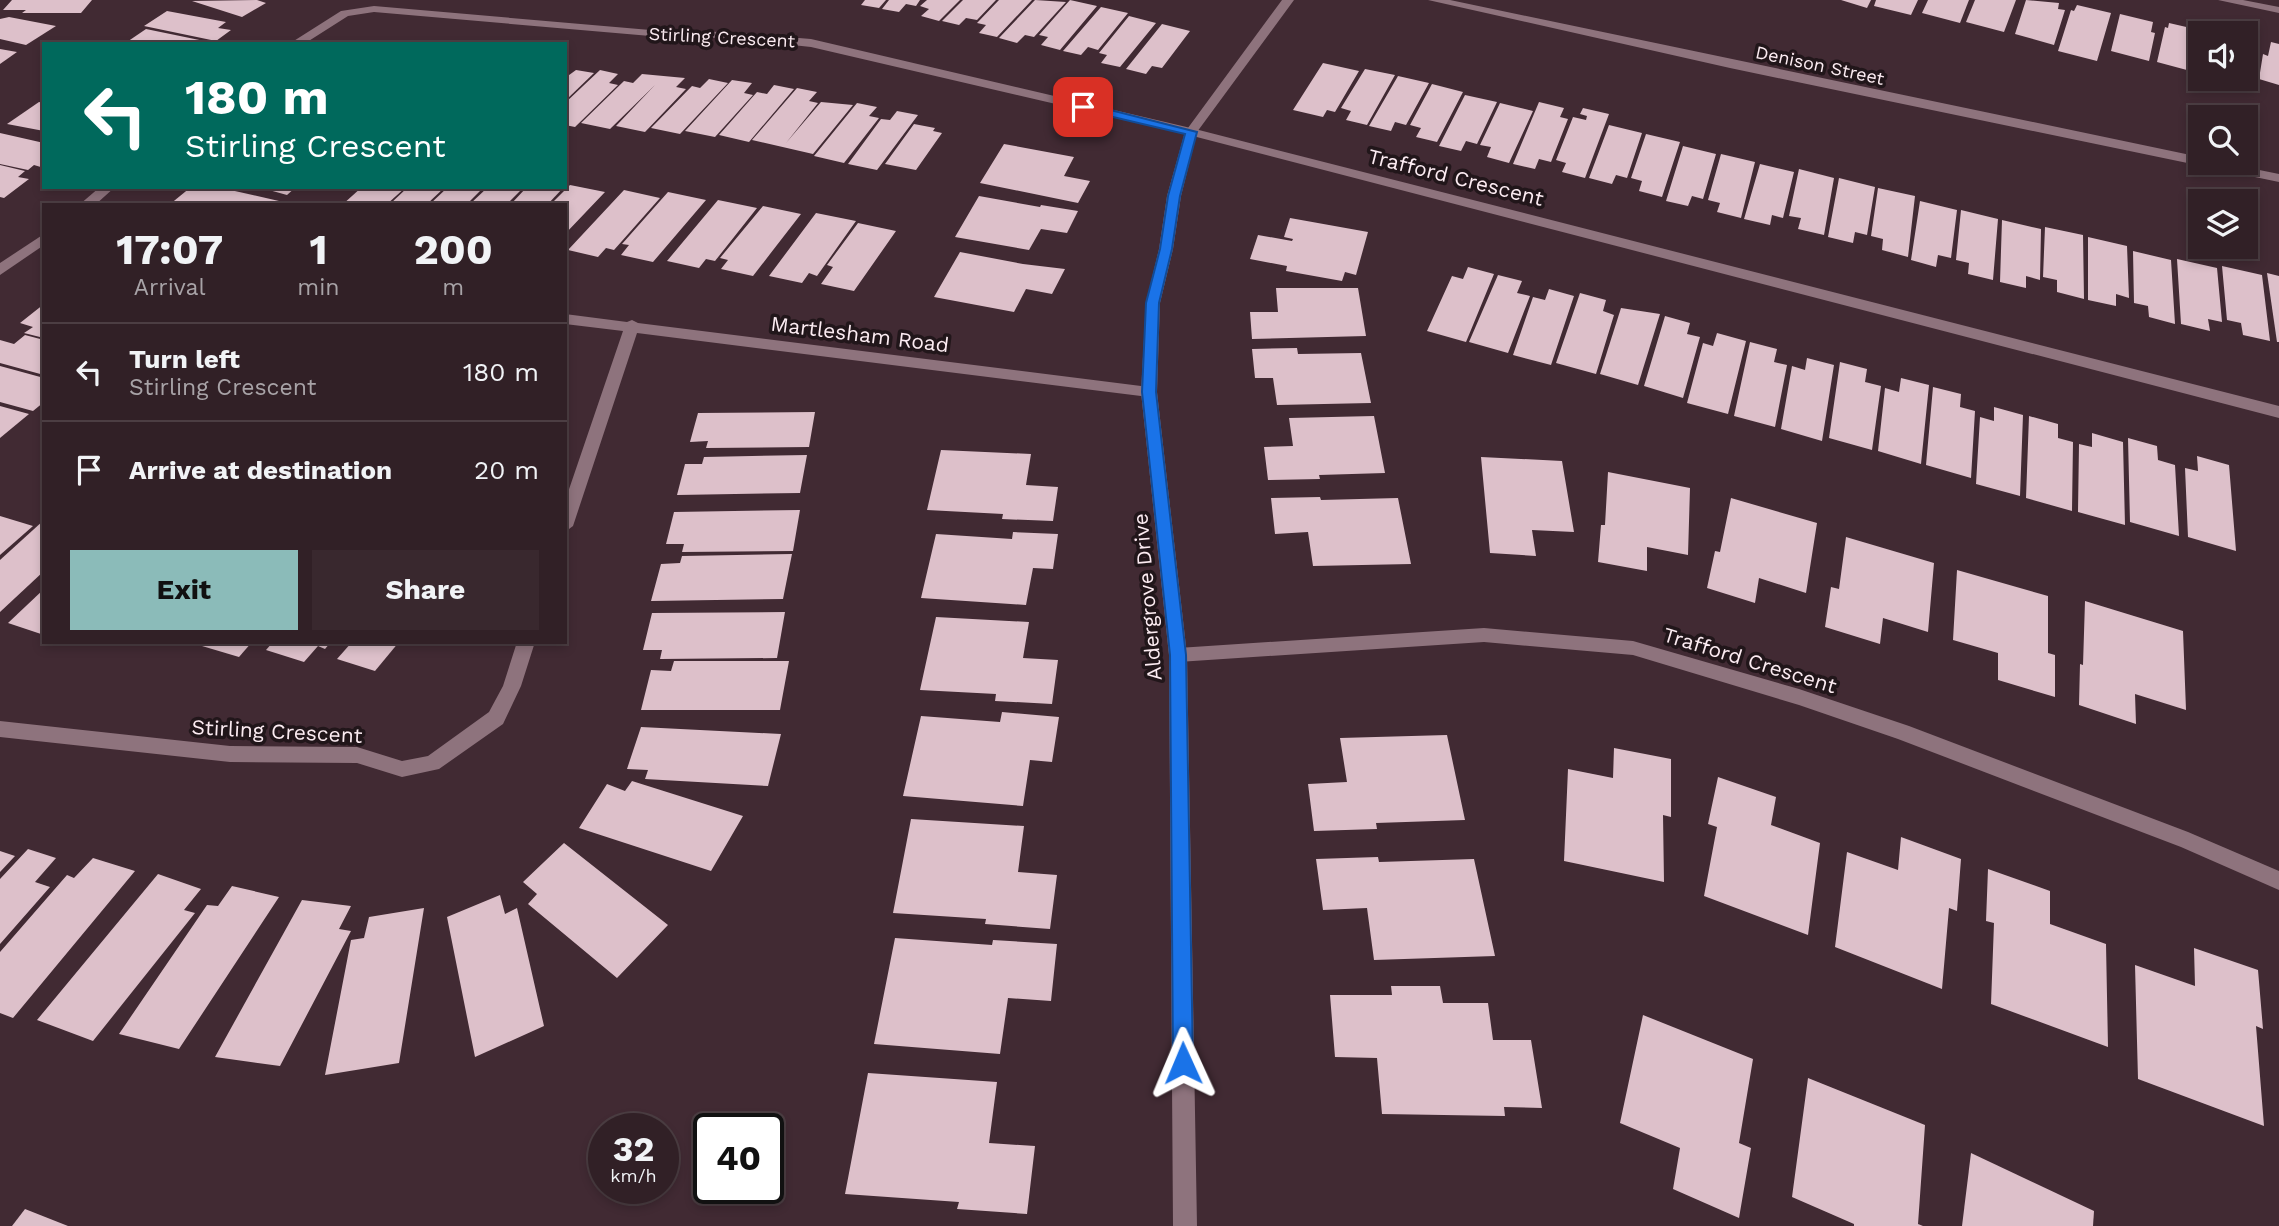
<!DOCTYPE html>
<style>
:root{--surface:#312026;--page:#39282e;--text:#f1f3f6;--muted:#a8a3a7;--line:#4c3e43;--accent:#8bbbb9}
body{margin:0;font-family:"Work Sans",sans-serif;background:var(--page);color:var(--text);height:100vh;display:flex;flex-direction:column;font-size:26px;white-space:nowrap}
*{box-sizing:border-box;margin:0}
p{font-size:23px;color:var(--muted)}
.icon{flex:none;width:38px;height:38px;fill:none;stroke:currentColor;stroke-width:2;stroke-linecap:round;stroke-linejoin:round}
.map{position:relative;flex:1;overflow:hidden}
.panel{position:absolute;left:42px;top:203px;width:525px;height:441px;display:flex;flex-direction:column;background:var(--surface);border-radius:0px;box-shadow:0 4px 10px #0003,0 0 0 2px var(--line)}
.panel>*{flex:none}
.guide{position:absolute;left:42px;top:42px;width:525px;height:147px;border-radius:0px;box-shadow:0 4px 10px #0003,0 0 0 2px var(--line);background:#00695c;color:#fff;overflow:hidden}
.tools{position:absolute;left:2188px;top:21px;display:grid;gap:14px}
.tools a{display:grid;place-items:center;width:70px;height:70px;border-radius:0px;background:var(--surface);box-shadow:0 4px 10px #0003,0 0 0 2px var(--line);font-size:35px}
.speed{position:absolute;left:588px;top:1113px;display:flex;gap:14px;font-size:35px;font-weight:700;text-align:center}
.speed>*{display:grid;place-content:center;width:91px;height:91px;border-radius:50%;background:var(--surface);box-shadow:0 4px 10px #0003,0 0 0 2px var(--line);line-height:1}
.speed small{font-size:18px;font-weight:400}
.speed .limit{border:4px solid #111;border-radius:10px;background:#fff;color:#111}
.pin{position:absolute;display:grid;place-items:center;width:60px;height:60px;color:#fff;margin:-30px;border-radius:14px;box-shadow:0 4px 10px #0006}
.me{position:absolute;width:77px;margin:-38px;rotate:359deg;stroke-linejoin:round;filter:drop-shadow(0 0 5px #0008)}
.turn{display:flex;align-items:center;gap:24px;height:147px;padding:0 28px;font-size:32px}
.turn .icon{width:91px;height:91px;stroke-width:2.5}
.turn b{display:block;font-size:49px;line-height:60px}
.eta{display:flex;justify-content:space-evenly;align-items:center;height:119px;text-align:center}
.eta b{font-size:42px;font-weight:700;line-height:49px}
.action{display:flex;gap:14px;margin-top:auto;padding:14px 28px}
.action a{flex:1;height:80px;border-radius:0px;background:var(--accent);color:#111;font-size:28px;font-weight:700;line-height:80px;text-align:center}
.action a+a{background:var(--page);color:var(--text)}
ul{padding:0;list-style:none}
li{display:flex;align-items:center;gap:21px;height:98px;padding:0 28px;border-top:2px solid var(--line)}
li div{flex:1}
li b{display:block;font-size:26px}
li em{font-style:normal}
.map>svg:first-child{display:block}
.building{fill:#ddc0ca}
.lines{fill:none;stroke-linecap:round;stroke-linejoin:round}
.minor{fill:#8e737d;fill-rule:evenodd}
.tertiary{fill:#8e737d;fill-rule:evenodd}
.route{fill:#1a73e8;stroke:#114b97;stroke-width:2}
.labels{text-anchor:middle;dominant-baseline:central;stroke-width:7;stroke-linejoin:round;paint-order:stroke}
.far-street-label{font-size:18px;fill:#fcecf2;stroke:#21161a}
.street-label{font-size:21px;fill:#fcecf2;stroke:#21161a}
</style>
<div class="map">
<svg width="2279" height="1226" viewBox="0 0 2279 1226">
<rect width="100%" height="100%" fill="#412a33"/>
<g class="building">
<path d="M12,0h80l-11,13h-59l4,-3h-23z"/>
<path d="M257,0l9,3 -24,14 -50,-16z"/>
<path d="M865,0h21l-7,8 -18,-3z"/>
<path d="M889,0h31l-4,6 -10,-2 -7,8 -17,-3z"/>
<path d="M927,0h33l-21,21 -18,-5 8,-7 -9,-3z"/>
<path d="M963,0h33l-19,20 -11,-2 -7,7 -17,-4z"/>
<path d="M999,0h33l-35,37 -18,-4 7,-8 -9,-2z"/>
<path d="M1035,0l31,2 -32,35 -9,-2 -8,8 -18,-5z"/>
<path d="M1070,0l27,6 -37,44 -19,-5 7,-8 -9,-2z"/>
<path d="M1841,0h30l-4,8z"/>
<path d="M1876,0h42l-7,15 -37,-9z"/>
<path d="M1928,0h41l-9,23 -38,-10z"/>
<path d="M1975,0h41l-12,32 -38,-10z"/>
<path d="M2026,0l33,3 -1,6 7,1 -11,35 -39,-11z"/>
<path d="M2077,5l34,8 -14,48 -39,-10 13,-41 3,1z"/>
<path d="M1101,7l27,6 -30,37 -10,-3 -7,8 -18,-4z"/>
<path d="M167,11l59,11 -8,6 13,2 -15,11 -72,-15z"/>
<path d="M2120,14l33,8 -2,10 4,1 -6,28 -38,-10z"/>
<path d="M1129,16l27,7 -36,44 -19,-4 6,-8 -8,-2z"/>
<path d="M9,17l47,9 -30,19 -26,-6v-20z"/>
<path d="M2169,23l39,9 -8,1 -2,40 -41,-11 8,-35 3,1z"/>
<path d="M1162,24l28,7 -28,37 -10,-2 -6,8 -20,-5z"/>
<path d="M146,29l68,14v1h-90z"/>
<path d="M2245,39l5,1 -1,11 5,2 -5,28 -4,-1z"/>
<path d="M2271,42l8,2v41l-20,-6 4,-25 5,2z"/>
<path d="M0,49l17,3 -17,12z"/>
<path d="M1323,63l36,8 -24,41 -8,-2 -4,7 -30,-7z"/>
<path d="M1365,69l30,6 -28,50 -21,-5 5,-9 -10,-3z"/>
<path d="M576,70l18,3 -29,28v-23z"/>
<path d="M600,70l18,4 -9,9 9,2 -43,42 -10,-2v-22z"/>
<path d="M642,74l43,4 -9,9 10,2 -41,43 -29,-6 39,-41 -45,44 -29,-6 43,-42 9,2z"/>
<path d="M1398,76l31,7 -23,42 -11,-3 -4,9 -22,-5z"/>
<path d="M709,79l19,4 -48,51 -29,-6 41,-42 8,2z"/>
<path d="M732,80l20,3 -8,10 9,2 -38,42 -30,-6z"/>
<path d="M1432,84l31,8 -26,50 -21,-5 5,-9 -11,-3z"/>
<path d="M774,85l20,4 -45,53 -30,-7 38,-43 10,2z"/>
<path d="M797,88l20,4 -8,9 9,2 -32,40 35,-41 32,3 -40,49 -61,-14z"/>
<path d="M1465,95l32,7 -20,42 -11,-3 -5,10 -22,-5z"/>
<path d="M39,102l5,1v28l-37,-7z"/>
<path d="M1539,102l25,6 -4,9 8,2 -17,43 -12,-3 -4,10 -22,-5z"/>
<path d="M857,103l20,4 -8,9 10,2 -35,45 -30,-7z"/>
<path d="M1500,103l33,8 -24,52 -22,-6 4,-10 -11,-2z"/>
<path d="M1583,108l26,6 -24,64 -23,-6 4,-9 -10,-3 17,-43 13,3 1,-4 -7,-2z"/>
<path d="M897,111l21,4 -41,55 -29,-6 33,-45 9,1z"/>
<path d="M914,124l21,4 -2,3 9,2 -26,37 -31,-6z"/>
<path d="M1609,125l33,8 -15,45 -11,-3 -4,9 -23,-6z"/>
<path d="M0,133l44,10v25l-10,-3 -6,5 -28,-6z"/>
<path d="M1646,134l34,8 -18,55 -23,-6 3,-10 -11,-3z"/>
<path d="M1004,144l70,13 -10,19 26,5 -12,22 -98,-20z"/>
<path d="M1683,146l33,8 -13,45 -11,-3 -4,10 -22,-5z"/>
<path d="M1721,154l34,8 -14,56 -24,-6 3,-9 -12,-3z"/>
<path d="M1760,164l34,8 -11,46 -11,-3 -2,10 -26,-6z"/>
<path d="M0,165l25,6 -7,6 11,2 -25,19 -4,-1z"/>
<path d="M1799,169l35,9 -10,57 -26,-6 3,-11 -12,-2z"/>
<path d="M1839,178l36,9 -8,48 -12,-3 -2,11 -25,-6z"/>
<path d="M570,185l35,7 -40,42v-29h-15z"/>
<path d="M191,187h26l62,14 -4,4h-106z"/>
<path d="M258,187h38l-9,8z"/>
<path d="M362,187h44l-20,18h-44z"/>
<path d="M408,187h37l-19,18h-37z"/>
<path d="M448,187h36l-18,18h-37z"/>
<path d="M488,187h36l-18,18h-37z"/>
<path d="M527,187h32l4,1 -16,17h-37z"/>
<path d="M1878,188l37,8 -7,61 -26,-7 1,-11 -12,-3z"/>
<path d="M624,190l36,8 -46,52 -8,-2 -8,9 -30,-7z"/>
<path d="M668,192l38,8 -53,62 -32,-7 8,-10 -7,-1z"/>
<path d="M979,196l61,11 1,-2 37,6 -11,22 -26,-4 -12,21 -74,-13z"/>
<path d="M718,200l39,8 -42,53 -9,-2 -7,9 -32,-7z"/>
<path d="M1920,201l37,9 -6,48 -13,-3 -2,12 -25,-7z"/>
<path d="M763,206l38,8 -48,62 -32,-7 7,-9 -8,-2z"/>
<path d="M1961,210l37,9 -5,61 -25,-6 1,-11 -13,-3z"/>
<path d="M816,213l40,8 -39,55 -8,-3 -7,10 -33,-7z"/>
<path d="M1290,218l78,14 -12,43 -11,-3 -3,9 -56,-10 1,-5 -37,-7 8,-24 34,6 1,-2 -9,-2z"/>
<path d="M2002,220l39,9 -1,51 -14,-4v12l-26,-6z"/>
<path d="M858,223l38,8 -42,60 -33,-7 12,-17 -6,-2z"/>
<path d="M2045,227l38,8 1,64 -27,-7v-12l-14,-3z"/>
<path d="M2088,237l39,9 2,52 -13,-4v12l-28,-6z"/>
<path d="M2133,251l38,9 4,64 -26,-7 -1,-11 -14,-3z"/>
<path d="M960,252l63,12 42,5 -13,25 -26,-5 -12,23 -80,-15z"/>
<path d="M2177,259l40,9 5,54 -14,-3 2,12 -29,-7z"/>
<path d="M2222,266l40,9 8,66 -27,-6 -2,-12 -14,-3z"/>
<path d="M1468,267l26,7 -28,68 -39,-11 25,-55 11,3z"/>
<path d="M2267,273l12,3v66h-2z"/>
<path d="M1498,275l24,6 -5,12 13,3 -22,57 -39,-11z"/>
<path d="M1276,288h82l8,48 -114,3 -2,-27h28z"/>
<path d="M1549,289l25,7 -23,69 -38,-10 20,-58 12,3z"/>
<path d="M1580,293l26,7 -3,11 11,4 -18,59 -40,-11z"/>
<path d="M44,304v34l-20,-5 9,-6 -13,-4z"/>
<path d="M1621,308l39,6 -22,71 -38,-11z"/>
<path d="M1665,316l25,7 -3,11 13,3 -17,61 -39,-12z"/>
<path d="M1717,333l29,8 -18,73 -41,-11 16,-60 10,3z"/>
<path d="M25,335l19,5v35l-44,-12v-23l14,4z"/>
<path d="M1750,342l27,7 -3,13 13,3 -12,62 -41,-11z"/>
<path d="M1297,348l1,6 63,-1 10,50 -94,2 -4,-27h-18l-3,-29z"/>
<path d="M1807,358l27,7 -12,76 -41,-12 11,-63 13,4z"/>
<path d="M1840,362l27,7 -2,13 16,4 -9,64 -43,-12z"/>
<path d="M0,366l44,12v24l-11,9 -33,-9z"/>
<path d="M1901,378l28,7 -8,79 -43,-13 7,-63 14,4z"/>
<path d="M1933,387l28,7 -1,13 15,4 -4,67 -45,-13z"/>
<path d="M0,406l29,8 -29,24z"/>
<path d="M1994,407l29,8 -3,81 -44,-12 4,-67 14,4z"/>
<path d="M815,412l-6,35 -103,1 2,-7 -18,1 8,-29z"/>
<path d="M1374,416l11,57 -66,2 1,4 -52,1 -4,-33 29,-1 -4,-28z"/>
<path d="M2029,416l29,8v14l15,4 -1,69 -46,-13z"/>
<path d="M2092,433l31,9 2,83 -47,-13 1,-68 13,3z"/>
<path d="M2128,438l29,8 1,14 17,5 4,71 -49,-14z"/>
<path d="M941,450l90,4 -5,31 32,2 -5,34 -51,-2 1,-5 -76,-4z"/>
<path d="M807,455l-7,38 -123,2 8,-31h17l2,-7z"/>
<path d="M2197,456l32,9 7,86 -48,-14 -3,-69 13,3z"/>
<path d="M1481,457l81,4 12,71 -42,-2 4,26 -46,-3z"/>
<path d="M1608,472l82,16 -2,67 -41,-8v24l-49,-9 3,-37h4z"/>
<path d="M1320,497l1,3 77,-2 13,66 -98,2 -5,-34 -33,2 -4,-36z"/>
<path d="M1731,498l86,25 -11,70 -47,-15 -4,25 -48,-15 8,-37 5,1z"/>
<path d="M800,510l-7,41 -111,1 2,-8h-18l8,-32z"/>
<path d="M0,516l33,10 -33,29z"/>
<path d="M44,520v51l-44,41v-52z"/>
<path d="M1013,532l45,2 -5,35 -20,-1 -7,37 -105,-7 15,-64 76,5z"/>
<path d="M1846,537l88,26 -6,69 -45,-14 -3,26 -55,-17 6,-40 8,2z"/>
<path d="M792,554l-9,45 -132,2 10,-37 19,-1 2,-7z"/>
<path d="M1957,570l91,26v57l7,2v42l-57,-17v-27l-45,-13z"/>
<path d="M44,589v46l-36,-12z"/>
<path d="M2085,601l98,30 3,79 -51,-16 1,30 -57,-19 1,-41 3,1z"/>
<path d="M785,612l-8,46 -117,1 2,-9h-19l9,-37z"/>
<path d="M936,617l93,5 -6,36 35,2 -6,44 -57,-3 1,-7 -76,-4z"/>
<path d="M205,642h47l-13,15 -37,-11z"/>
<path d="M273,642h58l-6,7 -7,-3 -14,16 -38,-12z"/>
<path d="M352,642h47l-24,29 -38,-12z"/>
<path d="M674,661h115l-9,49h-139l10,-40 20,1z"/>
<path d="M1002,712l57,5 -7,45 -22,-2 -7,46 -120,-10 18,-80 79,6z"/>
<path d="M641,727l140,7 -13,52 -123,-7 3,-9 -21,-1z"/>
<path d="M1447,735l18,85 -89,3 1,6 -63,2 -6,-47 39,-2 -7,-44z"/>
<path d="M1614,748l57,11v58l-8,-2 1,67 -100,-21 4,-92 45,9z"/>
<path d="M1718,777l58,20 -5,28 49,18 -12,92 -104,-39 13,-69 -9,-3z"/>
<path d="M632,781l111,35 -32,55 -132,-43 28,-44 18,7z"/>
<path d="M911,819l113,7 -6,46 39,3 -7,54 -65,-5 1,-5 -93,-6z"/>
<path d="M1901,837l60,22 -4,52 -8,-3 -7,81 -107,-42 12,-95 51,18z"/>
<path d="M564,843l104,82 -51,53 -89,-74 9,-10 -14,-12z"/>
<path d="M28,849l28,9 -21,24 15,5 -50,57v-65z"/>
<path d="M0,851l15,5 -15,16z"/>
<path d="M1378,857l1,5 95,-3 21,97 -121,4 -7,-52 -44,2 -7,-51z"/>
<path d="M93,858l42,13 -122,147 -13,-5v-61l67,-77 7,3z"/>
<path d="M1988,869l62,22v33l56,20 2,103 -117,-43 3,-81 -8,-2z"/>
<path d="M158,874l43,15 -17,21 11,3 -102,128 -56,-21z"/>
<path d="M232,886l47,11 -100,152 -60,-15 88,-129 11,1z"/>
<path d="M500,895l5,19 12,-6 27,118 -69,31 -28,-140z"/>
<path d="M302,900l49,6 -12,23 12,2 -71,135 -65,-9z"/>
<path d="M424,908l-25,155 -74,12 26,-135 13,-2 5,-21z"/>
<path d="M895,938l97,7 1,-5 64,4 -6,57 -43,-3 -8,56 -126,-10z"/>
<path d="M2194,948l64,22 5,59 -7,-3 8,100 -126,-47 -3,-114 60,21z"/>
<path d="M1391,986h49l3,17h45l5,37h38l11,68 -38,-1 1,9 -123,-2 -5,-56 -42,-1 -5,-62h62z"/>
<path d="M1643,1015l110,44 -14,84 12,5 -12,70 -66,-29 7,-41 -60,-25z"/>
<path d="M868,1073l129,9 -8,61 46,3 -8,68 -70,-5 2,-7 -114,-8z"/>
<path d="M1808,1078l117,47 -7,99 5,2h-69v-2l-62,-27z"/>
<path d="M1971,1153l123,58 -1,15h-131z"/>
<path d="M25,1209l43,17h-56z"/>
</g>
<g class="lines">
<g class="minor">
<path d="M2218,0h25l36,7v6z"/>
<path d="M374,6l288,25 65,1 84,7 384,90 1084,277v12l-1090,-283 -378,-88 -84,-9 -65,-1 -288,-25 -26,4 -44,28h-15l52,-33z"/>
<path d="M100,187h15l-20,18h-16z"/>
<path d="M44,234v11l-44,30v-12z"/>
<path d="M565,314l62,8 5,-2 6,3 511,64 8,5 -8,5 -512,-64 -64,193 -8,6v-31l58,-170 -58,-7z"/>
<path d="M1484,628l149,13 166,48 110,37 279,106 91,39v19l-98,-43 -283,-108 -99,-34 -166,-50 -149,-13 -306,20 -6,-2 -3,-5 3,-5 6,-2z"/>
<path d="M517,642h18l-14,44 -18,38 -64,45 -37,8 -45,-14 -127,-1 -230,-25v-16l230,25 127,1 45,14 26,-5 61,-44 14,-26z"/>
</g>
<g class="tertiary">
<path d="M1282,0h12l-97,132 -16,64 -8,53 -13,54 -3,89 30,263 10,571h-24l-4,-571 -28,-263 5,-89 13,-54 8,-53 18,-64z"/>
<path d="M1428,0h22l750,157v6h25l54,11v8l-549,-114z"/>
</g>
</g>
<path class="route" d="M1083,103l114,29 -17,64 -8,53 -13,54 -3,89 30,263 7,408 -3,7 -7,3 -7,-3 -3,-7 -3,-408 -28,-263 4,-89 14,-54 8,-53 17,-62 -106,-25v-5z"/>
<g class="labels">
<g class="far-street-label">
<text transform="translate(722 37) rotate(3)">Stirling Crescent</text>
<text transform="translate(1820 65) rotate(12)">Denison Street</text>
</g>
<g class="street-label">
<text transform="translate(1456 177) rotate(14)">Trafford Crescent</text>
<text transform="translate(860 334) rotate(7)">Martlesham Road</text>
<text transform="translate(1147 597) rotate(-95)">Aldergrove Drive</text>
<text transform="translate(1750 660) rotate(17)">Trafford Crescent</text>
<text transform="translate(277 731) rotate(3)">Stirling Crescent</text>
</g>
</g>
</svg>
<div class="tools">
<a><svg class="icon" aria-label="sound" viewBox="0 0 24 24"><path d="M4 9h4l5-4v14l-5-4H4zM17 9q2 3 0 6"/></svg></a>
<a><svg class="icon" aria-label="search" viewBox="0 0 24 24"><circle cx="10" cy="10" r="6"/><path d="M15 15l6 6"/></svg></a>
<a><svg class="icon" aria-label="layers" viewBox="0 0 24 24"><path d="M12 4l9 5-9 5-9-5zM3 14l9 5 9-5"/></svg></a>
</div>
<div class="speed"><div>32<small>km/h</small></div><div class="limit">40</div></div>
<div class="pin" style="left:1083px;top:107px;background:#d93025"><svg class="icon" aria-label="arrive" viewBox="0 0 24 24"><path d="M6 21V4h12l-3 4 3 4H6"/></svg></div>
<svg class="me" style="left:1183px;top:1063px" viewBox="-20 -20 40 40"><path d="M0-17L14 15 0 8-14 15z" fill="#1a73e8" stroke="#fff" stroke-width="4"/></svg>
<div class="guide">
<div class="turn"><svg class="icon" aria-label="left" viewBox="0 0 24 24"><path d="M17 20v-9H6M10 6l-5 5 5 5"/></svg><div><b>180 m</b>Stirling Crescent</div></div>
</div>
<section class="panel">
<div class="eta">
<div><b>17:07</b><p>Arrival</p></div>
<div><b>1</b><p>min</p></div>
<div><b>200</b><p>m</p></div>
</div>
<ul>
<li><svg class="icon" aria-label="left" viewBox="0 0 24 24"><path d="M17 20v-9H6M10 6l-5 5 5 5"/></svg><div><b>Turn left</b><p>Stirling Crescent</p></div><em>180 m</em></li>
<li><svg class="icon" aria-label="arrive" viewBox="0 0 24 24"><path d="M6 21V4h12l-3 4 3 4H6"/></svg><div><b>Arrive at destination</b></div><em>20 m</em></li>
</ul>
<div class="action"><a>Exit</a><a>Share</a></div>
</section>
</div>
